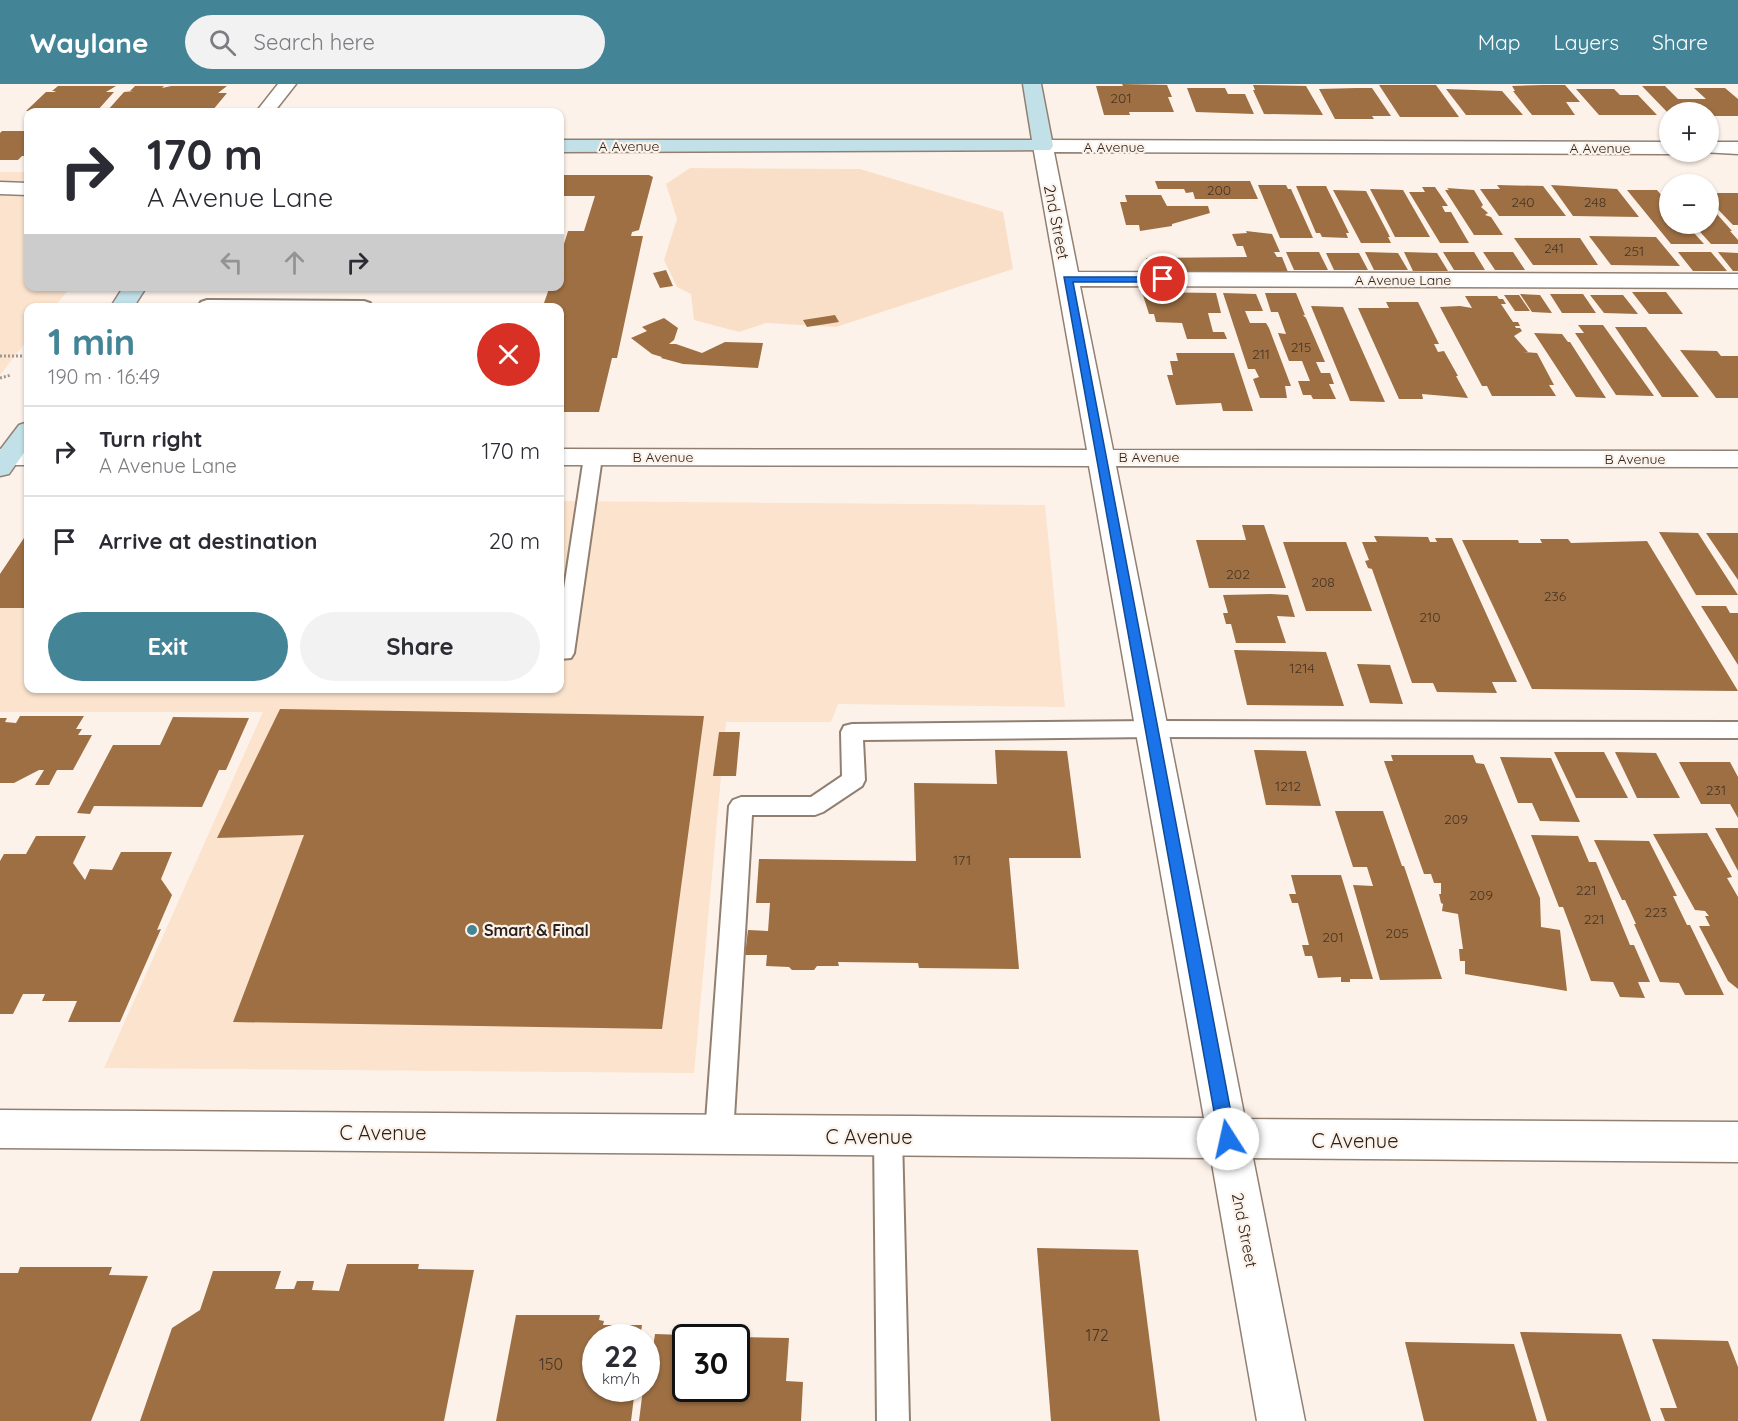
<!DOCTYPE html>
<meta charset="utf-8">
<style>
:root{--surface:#fff;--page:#f2f2f3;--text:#2b2b33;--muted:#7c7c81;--line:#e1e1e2;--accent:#438497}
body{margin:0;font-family:Quicksand,sans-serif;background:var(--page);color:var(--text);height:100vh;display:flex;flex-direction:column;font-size:22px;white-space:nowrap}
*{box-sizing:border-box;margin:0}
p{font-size:20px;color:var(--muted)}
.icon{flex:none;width:33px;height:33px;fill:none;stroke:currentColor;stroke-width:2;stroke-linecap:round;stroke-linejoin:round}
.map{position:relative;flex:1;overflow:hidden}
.details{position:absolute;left:24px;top:219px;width:540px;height:390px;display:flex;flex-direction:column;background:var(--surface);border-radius:12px;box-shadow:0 2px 4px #0004}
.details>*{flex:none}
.hud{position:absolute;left:24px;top:24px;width:540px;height:183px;border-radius:12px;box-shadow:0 2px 4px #0004;background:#fff;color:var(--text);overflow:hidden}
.fabs{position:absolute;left:1659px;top:18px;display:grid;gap:12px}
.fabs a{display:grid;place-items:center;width:60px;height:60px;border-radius:50%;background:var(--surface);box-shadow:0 2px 4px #0004;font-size:30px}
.speed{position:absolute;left:582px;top:1240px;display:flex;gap:12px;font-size:30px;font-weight:700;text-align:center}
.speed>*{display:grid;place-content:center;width:78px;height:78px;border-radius:50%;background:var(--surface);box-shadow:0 2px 4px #0004;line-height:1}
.speed small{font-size:15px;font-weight:400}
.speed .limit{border:3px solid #111;border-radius:9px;background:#fff;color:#111}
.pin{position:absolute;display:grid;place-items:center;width:51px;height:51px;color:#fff;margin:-26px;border:3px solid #fff;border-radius:50%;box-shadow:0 2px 6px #0007}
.me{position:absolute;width:66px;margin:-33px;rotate:350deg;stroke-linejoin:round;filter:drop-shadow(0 0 4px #0008)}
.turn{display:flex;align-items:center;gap:21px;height:126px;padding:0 24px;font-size:27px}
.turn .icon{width:78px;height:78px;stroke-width:2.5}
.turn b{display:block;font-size:42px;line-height:51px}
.lanes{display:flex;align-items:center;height:57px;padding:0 24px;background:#0003;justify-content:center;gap:30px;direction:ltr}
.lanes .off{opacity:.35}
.round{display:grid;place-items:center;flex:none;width:63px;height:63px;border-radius:32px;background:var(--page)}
.headline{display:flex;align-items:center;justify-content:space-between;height:102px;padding:0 24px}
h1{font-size:36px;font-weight:700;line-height:45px;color:var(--accent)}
.button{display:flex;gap:12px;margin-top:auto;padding:12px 24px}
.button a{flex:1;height:69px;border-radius:36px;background:var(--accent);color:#fff;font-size:24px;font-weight:700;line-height:69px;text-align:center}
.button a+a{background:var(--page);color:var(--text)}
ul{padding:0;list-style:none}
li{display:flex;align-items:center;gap:18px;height:90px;padding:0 24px;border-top:2px solid var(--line)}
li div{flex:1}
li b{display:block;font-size:22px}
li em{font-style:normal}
header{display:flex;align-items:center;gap:36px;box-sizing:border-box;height:84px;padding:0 30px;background:var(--accent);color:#fff}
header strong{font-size:28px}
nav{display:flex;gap:33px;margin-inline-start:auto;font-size:21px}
.search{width:420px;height:54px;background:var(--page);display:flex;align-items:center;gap:15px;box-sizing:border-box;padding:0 21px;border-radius:33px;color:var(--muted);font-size:22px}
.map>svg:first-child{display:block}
.built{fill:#fbe3cd}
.green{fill:#fadfc8}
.building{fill:#9d6f43}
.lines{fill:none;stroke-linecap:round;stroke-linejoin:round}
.service-casing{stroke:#918072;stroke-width:4}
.minor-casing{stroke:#918072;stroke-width:3}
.secondary-casing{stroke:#918072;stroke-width:3}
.path{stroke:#a0978f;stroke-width:3;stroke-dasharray:2 2;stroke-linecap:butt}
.service{fill:#fff;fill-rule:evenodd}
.minor{fill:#fff;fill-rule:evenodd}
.secondary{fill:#c2e0e8;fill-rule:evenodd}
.route{fill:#1a73e8;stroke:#114b97;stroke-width:1.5}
.poi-dot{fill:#438497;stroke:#fdf2e9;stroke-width:2}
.labels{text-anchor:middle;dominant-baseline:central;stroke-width:4.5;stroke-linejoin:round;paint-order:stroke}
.number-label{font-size:14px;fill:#463526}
.far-street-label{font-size:14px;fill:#29221c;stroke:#fdf2e9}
.street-label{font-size:16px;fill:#29221c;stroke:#fdf2e9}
.poi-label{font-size:16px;font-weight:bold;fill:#29221c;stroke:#fdf2e9;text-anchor:start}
.near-number-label{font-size:16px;fill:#463526}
.near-street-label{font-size:20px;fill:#29221c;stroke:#fdf2e9}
</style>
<header>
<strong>Waylane</strong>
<div class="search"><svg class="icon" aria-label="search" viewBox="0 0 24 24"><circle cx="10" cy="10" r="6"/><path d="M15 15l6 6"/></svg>Search here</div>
<nav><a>Map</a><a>Layers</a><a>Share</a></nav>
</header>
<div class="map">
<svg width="1738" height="1337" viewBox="0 0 1738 1337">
<rect width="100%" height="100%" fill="#fdf2e9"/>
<g class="built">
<path d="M0,88h28v114l43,1 -17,20 -26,1v31l-28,36z"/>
<path d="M560,417l485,4 20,202 -227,-3 -7,18h-105l-32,351 -590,-5 159,-356h-263v-136l28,-45v157h532z"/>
</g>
<path class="green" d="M690,84l170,1 143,43 10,57 -177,58 -70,-4 -27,9 -45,-12 -3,-26 -14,-7 -13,-27 13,-41 -11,-35z"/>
<g class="building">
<path d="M1122,0l45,1 5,12h-4l6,15h-45l1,3h-26l-8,-29h27z"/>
<path d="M1253,1l53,1 17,29 -59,-1 -11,-24h2z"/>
<path d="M1379,1h57l23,32h-59z"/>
<path d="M1543,1h22l15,17h-14l9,13h-43l-19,-24h2l-3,-5z"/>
<path d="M58,2h58l-10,6h8l-17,19 -58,1 2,-2 -15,1 20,-19h8l2,-1h-4z"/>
<path d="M135,2h29l-2,2 9,-2h56l-9,7h9l-15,18 -36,1 2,-3h-14l-2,3h-43l2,-1h-14l17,-19 10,-1h-4z"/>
<path d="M1642,2h23l13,13h28l-12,-11h31l13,11v17h-30v-4h-38v3z"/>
<path d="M1187,4h38l3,6h17l9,20 -58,-2z"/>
<path d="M1356,4h16l19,28h-19l2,3h-39l-16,-30z"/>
<path d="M1446,5l56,2 21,24h-57z"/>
<path d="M1576,5h38l6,6h18l19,20h-58z"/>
<path d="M2,47h26v25h-6l-4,4h-18v-27z"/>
<path d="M560,91h89l4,2 -14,53 -7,2 -1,4h12l-26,122h-5l-13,54h-39v-104h-24l1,-5h7l6,-17h10v-29l8,-26h16l11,-35h-35z"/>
<path d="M1155,97h95l8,18h-63l-2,-7 -7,1 -2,-4h-26z"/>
<path d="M1258,101h28l2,4h3l22,49h-33z"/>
<path d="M1497,101l46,1 23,30h-67l-19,-27h20z"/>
<path d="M1551,101l66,4 22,28 -66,-1z"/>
<path d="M1296,102h30l23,47h-3l2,5 -26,-1 -2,-4h-4z"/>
<path d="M1422,103h13l13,19h-6l3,6h6l18,31h-29l-31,-51h16z"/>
<path d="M1447,104l27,2 9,15 -2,2 7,6 -3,2 6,2 12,18h-29l-29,-45h4z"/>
<path d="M1370,105l33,1 27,47h-35z"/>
<path d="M1333,106l33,1 24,46h-2l3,6h-30z"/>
<path d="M1627,106h30l13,15v19h16l18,20h-33z"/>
<path d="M1708,109h30v32h-5l-25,-26z"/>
<path d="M1125,111h36l6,11h41l2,7 -38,11v2l-32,5 -1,-6h-13l-6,-23h7z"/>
<path d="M1708,120l24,27h-2l8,9v4h-27l-18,-20h15z"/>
<path d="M1246,147l26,3 8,18h-6l3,5h5l6,15 -138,-1 -4,-13 101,-1 -4,-11h-6l-5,-12 15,-1z"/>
<path d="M1589,152l67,1 24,29 -69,-1z"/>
<path d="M1514,154h66l18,27h-65z"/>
<path d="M1286,168h33l9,18h-34z"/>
<path d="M1365,168l33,1 10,17h-34z"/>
<path d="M1404,168l33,1 11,18h-35z"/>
<path d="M1443,168h31l11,18h-31z"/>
<path d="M1483,168h30l12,18h-30z"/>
<path d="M1678,168h33l16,19h-34z"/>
<path d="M1718,168l20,1v18h-5z"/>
<path d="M1326,169h33l9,17h-34z"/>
<path d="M666,186l7,16 -13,2 -7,-15z"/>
<path d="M216,202h83l-2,5h-83z"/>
<path d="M1142,208l74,1 5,20h-13l5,19h11l3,7h-40l-5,-16 -26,-1 -2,-8h-5z"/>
<path d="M1632,208h34l17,22h-34z"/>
<path d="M1223,209l33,1 7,17h-18l5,12h16l3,5 22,58h-6l2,12h-27l-7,-19 6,-2 -4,-8h-7z"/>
<path d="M1265,209h31l9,22h-2l3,3 19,44h-9l5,11h9l4,11h-5l7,15h-23l-2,-4h-8l-5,-14h12l-8,-20h-13l-11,-28 8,1 -8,-22h-7z"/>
<path d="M1520,210l20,1 12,18 -20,-1z"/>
<path d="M1550,210h33l13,19h-34z"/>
<path d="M1504,211h15l11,16h-15z"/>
<path d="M1590,211h33l15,19 -34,-1z"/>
<path d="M1465,212h32l2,3h4l3,5h-5l12,18h5l2,4h-5l1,2h4l2,3 -8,5 14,16h-5l14,1 17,32h-5l7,11h-64l-5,-10h-5l-42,-79 20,-1 12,2z"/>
<path d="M1386,218h32l21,42h-5l4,8 6,-1 14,25h-2l12,22 -46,-4 1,5h-24l-41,-91h31z"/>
<path d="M1311,222l32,1 42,95 -35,-1z"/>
<path d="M835,231l4,7 -32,5 -4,-7z"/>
<path d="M664,234l14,10 -4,12 -5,4h7l26,9 23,-11 38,1 -5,25 -75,-4 -22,-6 1,-1 -10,-3 -21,-16 16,-7 -5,-4z"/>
<path d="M1578,241h25l51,71 -38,-1 -41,-62h9z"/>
<path d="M1615,243h31l53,70h-37z"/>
<path d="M1534,249l28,1 6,8h2l36,56 -30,-1z"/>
<path d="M1680,266l37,1 4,5h17v42h-22z"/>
<path d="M1176,269h58l19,58h-30l-2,-8 -45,2 -9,-30h6l-3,-14h8z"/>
<path d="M1242,441h22l22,63h-77l-13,-48h50z"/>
<path d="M28,448v76h-28v-34z"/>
<path d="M1659,448l39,1 40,62h-42z"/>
<path d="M1706,449h32v47z"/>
<path d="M1374,452l54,1 2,5h7l-2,-4h17l65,144h-25l5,11 -60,-1 -4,-9h-21l-40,-114 -4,-1 -3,-7 4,-1 -7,-18h15z"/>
<path d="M1540,455h28l3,4 76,-2 91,150 -206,-2 -70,-149h56l1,3h23z"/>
<path d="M1283,458h63l26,69h-66z"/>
<path d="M1271,510l17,1 7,22 -18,-1 9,27h-50l-5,-19h-5l-3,-11h5l-5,-18z"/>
<path d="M1701,522h25l4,7h8v52z"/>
<path d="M1234,566l92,2 18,54 -97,-1z"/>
<path d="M1357,580l33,1 13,39 -33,-1z"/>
<path d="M280,625l424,7 -42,313 -429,-7 71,-187 -87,3z"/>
<path d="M20,632h64l-8,13h6l-4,6h14l-19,35h-16l-8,15h-14l9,-15h-5l-25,13h-14v-65h7l-2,4 11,1z"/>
<path d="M173,633l76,1 -23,52h-7l-17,37 -108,-1 -4,8 -13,-1 36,-68h47z"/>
<path d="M719,648h21l-4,44h-23z"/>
<path d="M995,666l72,1 14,107h-72l10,111 -100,-1 -1,-5 -80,-1 1,4h-22l-3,4h-22l-3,-3 -23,-1 1,-11h-22l3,-25 20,1 2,-28h-14l3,-44 157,2 -2,-78 83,1z"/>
<path d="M1254,666l52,1 15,55 -55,-1z"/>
<path d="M1554,668h50l24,46h-52z"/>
<path d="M1615,668l41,1 24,45h-43z"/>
<path d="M1391,671h82l3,8 8,1 56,134 1,29 19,3 7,61 -102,-17v-13h-5l-1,-12h4l-5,-35 -16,-3 1,-7 -2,-1 -2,-9h2v-11h-7l-3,-9h-7l-40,-113h9z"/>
<path d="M1500,673l51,1 29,64 -40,-1 -8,-18h-14z"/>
<path d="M1679,678h51l8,15v41l-8,-14h-29z"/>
<path d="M1335,727h48l19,55h2l38,113 -62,1 -27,-95 20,1 -6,-19h-14z"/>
<path d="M1715,744h23v43z"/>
<path d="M1707,749l25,44 -5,1 11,19v92l-10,-8 -29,-55h11l-5,-10h4l-4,-5 -10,-1 -42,-76z"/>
<path d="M1531,751l47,1 11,26h7l34,83h4l16,37h-12l7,16 -25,-1 -7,-15 -22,-1 -28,-74h-4z"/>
<path d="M36,752h50l-13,27 12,17 5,-11 22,1 9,-18h51l-11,27 11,16 -15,35 4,-1 -41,93h-52l9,-21h-35l3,-7h-22l-10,20h-13v-153l4,-7h22z"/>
<path d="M1594,756l55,1 28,55h-4l14,29h3l34,70h-39l-6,-12 -19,-1 -26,-58h2l-11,-24h-3z"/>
<path d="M1291,791h50l32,104h-23v3h-9v-5l-23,1 -6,-22h-7l-3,-11h7l-11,-42h-6l-3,-9h7z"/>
<path d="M1037,1164l101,2 22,171h-109z"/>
<path d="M347,1180h72l-1,5 56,1 -30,151h-304l32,-93 28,-18 13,-39h68l-6,18h19l3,-8h17l-2,9 27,1z"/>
<path d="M20,1183h92l-3,8 39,1 -57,145h-91v-148h18z"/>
<path d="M516,1231h84l-1,5 5,1 -1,4h39l-2,13h-44v51h39l-4,32h-135z"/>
<path d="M1520,1248l101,2 30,87h-104z"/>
<path d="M655,1250l60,2 -1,2h-28v51h50v-52l53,1 -3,43 17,1 -2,39h-162l4,-32h3v-8h2z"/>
<path d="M1652,1255l76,2 10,26v54h-73l-5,-13h17z"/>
<path d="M1405,1258l109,2 23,77h-113z"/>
</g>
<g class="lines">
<defs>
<g id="service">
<path d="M207,216l157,1 6,2 3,5h-172l-2,-3 2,-3z"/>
<path d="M593,368l6,1 3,4 -28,196 -3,5 -11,1v-44l24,-158 3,-4z"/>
<path d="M1152,637l586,1v16l-586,-1 -289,3 2,40 -3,6 -39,26 -8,3h-63l-19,320 -4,9 -10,4 -10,-4 -4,-9 24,-329 4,-6 8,-3h70l31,-21 -1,-44 3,-6 8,-2z"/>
<path d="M888,1039l10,4 4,9 7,285h-32l-3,-285 4,-9z"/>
</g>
<g id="minor">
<path d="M278,0h18l-22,28h-18z"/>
<path d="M1043,56l627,2v10h7l-7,2 -616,-2 24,120 660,2v14l-658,-2 33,164 625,1v16l-622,-1 129,653 493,3v40l-485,-4 52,263h-48l-46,-263 -1211,-10v-38l1204,8 -115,-652 -529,-1v-16l527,1 -54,-304 3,-4z"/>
<path d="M1708,58h30v12l-37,-2h7z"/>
<path d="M0,98l28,1v12l-28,-1z"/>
<rect x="0" y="365" width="28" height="16"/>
</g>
<g id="secondary">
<path d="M1023,0h18l12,62 -3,4 -490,2v-12h472z"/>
<path d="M124,202h23l-14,22h-23z"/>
<path d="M28,338v25l-19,27 -9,2v-26l19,-25z"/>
</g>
</defs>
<use href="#service" class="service-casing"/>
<use href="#minor" class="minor-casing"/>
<use href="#secondary" class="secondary-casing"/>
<g class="path">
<path d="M0,272h26"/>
<path d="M0,294l11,-3"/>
</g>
<use href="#service" class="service"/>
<use href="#minor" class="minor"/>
<use href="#secondary" class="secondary"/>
</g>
<path class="route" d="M1064,193h99l5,2 -5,3h-90l163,857 -2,5 -6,3 -7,-3 -2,-5z"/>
<circle class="poi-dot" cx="472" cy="846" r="6"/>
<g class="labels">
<g class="number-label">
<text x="1121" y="14">201</text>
<text x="1219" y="106">200</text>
<text x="1523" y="118">240</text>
<text x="1595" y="118">248</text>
<text x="1554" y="164">241</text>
<text x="1634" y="167">251</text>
<text x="1301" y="263">215</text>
<text x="1261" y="270">211</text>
<text x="1238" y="490">202</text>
<text x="1323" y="498">208</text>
<text x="1555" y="512">236</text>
<text x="1430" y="533">210</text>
<text x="1302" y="584">1214</text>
<text x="1288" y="702">1212</text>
<text x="1716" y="706">231</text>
<text x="1456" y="735">209</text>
<text x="962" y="776">171</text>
<text x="1586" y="806">221</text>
<text x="1481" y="811">209</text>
<text x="1656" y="828">223</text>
<text x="1594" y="835">221</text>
<text x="1397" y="849">205</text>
<text x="1333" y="853">201</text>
</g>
<g class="far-street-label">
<text x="629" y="62">A Avenue</text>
<text x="1114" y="63">A Avenue</text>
<text x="1600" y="64">A Avenue</text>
<text x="1403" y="196">A Avenue Lane</text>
<text x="663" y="373">B Avenue</text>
<text x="1149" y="373">B Avenue</text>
<text x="1635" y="375">B Avenue</text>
</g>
<g class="street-label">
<text transform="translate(1057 138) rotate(79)">2nd Street</text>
<text transform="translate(1245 1146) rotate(79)">2nd Street</text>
</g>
<g class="poi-label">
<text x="484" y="846">Smart &amp; Final</text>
</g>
<g class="near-number-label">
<text x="1097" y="1251">172</text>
<text x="551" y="1280">150</text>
</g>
<g class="near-street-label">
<text x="383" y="1048">C Avenue</text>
<text x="869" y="1052">C Avenue</text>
<text x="1355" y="1056">C Avenue</text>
</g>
</g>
</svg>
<div class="fabs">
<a>+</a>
<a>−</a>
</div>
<div class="speed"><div>22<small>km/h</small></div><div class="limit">30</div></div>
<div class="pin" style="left:1163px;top:195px;background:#d93025"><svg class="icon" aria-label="arrive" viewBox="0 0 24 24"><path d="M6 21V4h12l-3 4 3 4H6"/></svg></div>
<svg class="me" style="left:1228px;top:1055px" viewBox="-20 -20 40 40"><circle r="19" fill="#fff"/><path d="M0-13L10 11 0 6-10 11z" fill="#1a73e8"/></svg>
<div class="hud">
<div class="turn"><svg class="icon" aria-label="right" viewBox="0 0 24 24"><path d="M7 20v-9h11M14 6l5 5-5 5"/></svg><div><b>170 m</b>A Avenue Lane</div></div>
<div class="lanes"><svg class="icon off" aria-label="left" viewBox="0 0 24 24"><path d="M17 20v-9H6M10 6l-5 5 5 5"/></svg><svg class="icon off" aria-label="ahead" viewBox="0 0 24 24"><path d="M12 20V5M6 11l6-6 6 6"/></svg><svg class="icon" aria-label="right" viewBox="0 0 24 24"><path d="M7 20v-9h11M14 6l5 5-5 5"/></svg></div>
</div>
<section class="details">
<div class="headline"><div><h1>1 min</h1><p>190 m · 16:49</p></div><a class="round" style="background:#d93025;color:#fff"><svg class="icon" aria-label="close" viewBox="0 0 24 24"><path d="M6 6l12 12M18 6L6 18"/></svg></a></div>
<ul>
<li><svg class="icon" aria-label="right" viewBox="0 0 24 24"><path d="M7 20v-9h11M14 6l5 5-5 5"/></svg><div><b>Turn right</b><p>A Avenue Lane</p></div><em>170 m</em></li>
<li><svg class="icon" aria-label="arrive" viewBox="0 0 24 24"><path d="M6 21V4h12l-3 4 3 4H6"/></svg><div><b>Arrive at destination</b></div><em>20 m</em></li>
</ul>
<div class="button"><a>Exit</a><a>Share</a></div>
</section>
</div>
